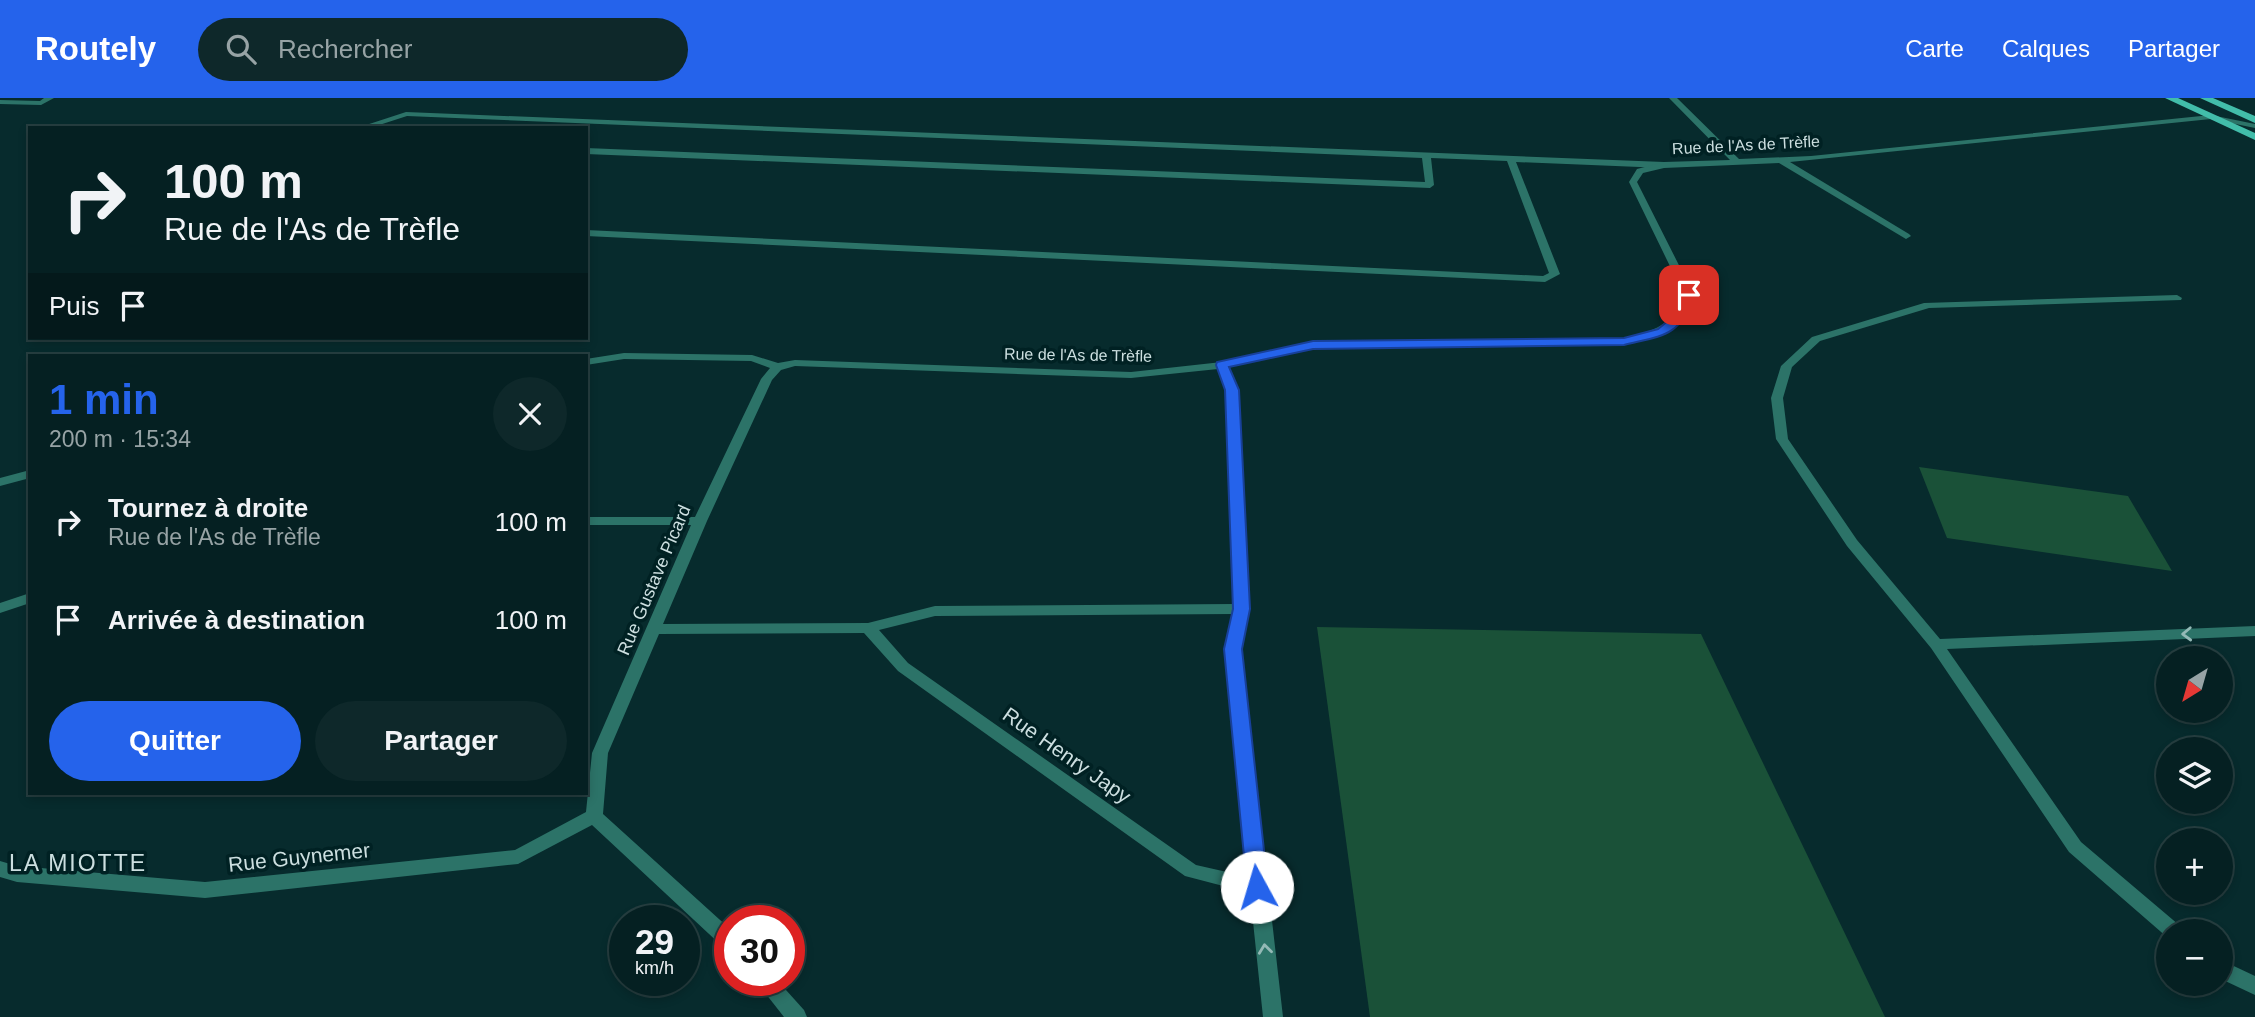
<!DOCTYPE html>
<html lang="fr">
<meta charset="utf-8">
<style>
:root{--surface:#052022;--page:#0e282a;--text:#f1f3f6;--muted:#97a3a5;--line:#263e40;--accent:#2563eb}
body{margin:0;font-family:Arial,sans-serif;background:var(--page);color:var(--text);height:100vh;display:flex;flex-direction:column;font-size:26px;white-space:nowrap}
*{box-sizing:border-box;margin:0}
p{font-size:23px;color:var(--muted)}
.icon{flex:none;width:38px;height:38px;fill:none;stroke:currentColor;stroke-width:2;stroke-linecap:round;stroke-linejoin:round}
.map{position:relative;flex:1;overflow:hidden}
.drawer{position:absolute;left:28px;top:256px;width:560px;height:441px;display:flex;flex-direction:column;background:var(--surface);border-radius:0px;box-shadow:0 4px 10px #0003,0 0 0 2px var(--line)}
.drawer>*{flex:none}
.banner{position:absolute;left:28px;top:28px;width:560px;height:214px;border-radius:0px;box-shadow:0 4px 10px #0003,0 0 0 2px var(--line);background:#052022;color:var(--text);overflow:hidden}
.needle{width:46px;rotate:217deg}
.controls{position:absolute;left:2156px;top:548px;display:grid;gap:14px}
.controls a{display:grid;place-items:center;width:77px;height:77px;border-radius:50%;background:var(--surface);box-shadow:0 4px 10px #0003,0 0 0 2px var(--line);font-size:35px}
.speed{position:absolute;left:609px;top:807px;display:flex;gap:14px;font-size:35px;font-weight:700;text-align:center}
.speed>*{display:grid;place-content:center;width:91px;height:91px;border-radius:50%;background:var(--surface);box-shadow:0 4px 10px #0003,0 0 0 2px var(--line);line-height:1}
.speed small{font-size:18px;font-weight:400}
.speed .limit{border:10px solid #d22;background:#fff;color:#111}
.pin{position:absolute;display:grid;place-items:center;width:60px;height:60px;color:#fff;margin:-30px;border-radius:14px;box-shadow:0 4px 10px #0006}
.me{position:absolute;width:77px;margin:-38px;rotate:354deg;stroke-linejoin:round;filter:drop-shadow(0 0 5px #0008)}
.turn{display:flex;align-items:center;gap:24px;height:147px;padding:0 21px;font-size:32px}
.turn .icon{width:91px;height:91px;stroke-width:2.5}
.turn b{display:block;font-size:49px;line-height:60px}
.then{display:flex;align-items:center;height:66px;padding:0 21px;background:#0003;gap:14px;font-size:26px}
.round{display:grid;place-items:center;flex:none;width:74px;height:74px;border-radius:37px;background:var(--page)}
.summary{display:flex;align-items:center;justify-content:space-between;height:119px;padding:0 21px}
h1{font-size:42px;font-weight:800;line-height:52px;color:var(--accent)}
.button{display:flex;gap:14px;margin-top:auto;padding:14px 21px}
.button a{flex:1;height:80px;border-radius:42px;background:var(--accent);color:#fff;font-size:28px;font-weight:800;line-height:80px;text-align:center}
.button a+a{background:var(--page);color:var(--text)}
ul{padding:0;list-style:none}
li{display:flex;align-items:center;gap:21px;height:98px;padding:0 21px}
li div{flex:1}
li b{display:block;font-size:26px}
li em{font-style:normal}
header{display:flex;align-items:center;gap:42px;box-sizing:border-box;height:98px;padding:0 35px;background:var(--accent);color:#fff}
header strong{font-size:33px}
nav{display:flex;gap:38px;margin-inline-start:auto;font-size:24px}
.search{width:490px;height:63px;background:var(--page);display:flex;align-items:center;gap:18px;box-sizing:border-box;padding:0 24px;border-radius:38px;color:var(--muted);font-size:26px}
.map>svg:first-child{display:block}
.green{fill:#1a5138}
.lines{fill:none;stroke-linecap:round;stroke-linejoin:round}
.lane{fill:#2c7368;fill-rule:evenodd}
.street{fill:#2c7368;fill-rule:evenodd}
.primary{fill:#42bdaa;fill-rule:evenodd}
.oneway{stroke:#94b9b6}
.route{fill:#2563eb;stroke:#184099;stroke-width:2}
.labels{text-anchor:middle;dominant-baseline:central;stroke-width:7;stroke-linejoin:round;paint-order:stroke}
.far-street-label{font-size:16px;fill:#ccdfe0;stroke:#002123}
.street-label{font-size:18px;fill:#ccdfe0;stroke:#002123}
.near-street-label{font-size:21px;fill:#ccdfe0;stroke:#002123}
.near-neighbourhood-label{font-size:23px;letter-spacing:2px;fill:#ccdfe0;stroke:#002123}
</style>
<header>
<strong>Routely</strong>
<div class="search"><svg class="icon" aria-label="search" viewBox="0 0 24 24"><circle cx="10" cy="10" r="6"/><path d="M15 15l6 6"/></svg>Rechercher</div>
<nav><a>Carte</a><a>Calques</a><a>Partager</a></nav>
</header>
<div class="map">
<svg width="2255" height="919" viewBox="0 0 2255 919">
<rect width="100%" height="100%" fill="#072b2d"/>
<g class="green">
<path d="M1919,369l209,29 44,75 -225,-33z"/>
<path d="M1317,529l384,7 184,383h-515z"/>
</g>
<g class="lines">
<g class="lane">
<path d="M406,14l1258,50 4,3 -4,3 -148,-6 44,112 -15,8 -959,-46v-6l957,46 6,-3 -42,-112 -76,-3 3,27 -4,3 -844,-34v-6l839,34 -3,-24 -1015,-42 -37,12h-13z"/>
<path d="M2177,197l5,3 -1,2 -252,8 -109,33 -28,26 -9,31 5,41 69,101 83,99 315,-13v10l-308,13 134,193 98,83 3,6h-14v7l-99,-86 -138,-204 -84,-102 -71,-107 -5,-41 10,-32 31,-29 112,-34z"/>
<path d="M2221,862l34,16v19l-34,-16z"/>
</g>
<g class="street">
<path d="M44,0h10l-13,7 -41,-1v-4l40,1z"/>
<path d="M1669,0h8l62,61 72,-3 400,-41 44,9v4l-44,-9 -421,43 119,72 2,2 -5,3 -127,-76 -115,5 -21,5 -6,9 57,113c-16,38 -32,41 -70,49l-311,4 -84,19 9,23 11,219 -8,40 42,368h-20l-13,-124 -65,-17 -287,-205 -34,-38 -205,1 -51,119 -5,61 127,115v20l-7,-2 -131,-122 -74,39 -313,34 -188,-16 -17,-5v-16l17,5 188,16 310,-32 71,-38 6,-59 99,-228h-105v-8h109l66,-138 9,-11 -19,-7 -127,-2 -38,6v-6l38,-6 128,2 26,8 17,-3 336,12 91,-10 91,-20 311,-4c33,-8 45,-11 60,-43l-55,-113 8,-13 27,-7 66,-2zM795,268l336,12 87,-9 8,21 8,214 -299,2 -67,17 -205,1 44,-103 65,-141 9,-10zM1233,516l-8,35 24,228 -53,-12 -288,-202 -29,-33 56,-14z"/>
<path d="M30,372v8l-30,8v-8z"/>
<path d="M30,495v10l-30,10v-10z"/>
<path d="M755,882h22l27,30 3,7h-23z"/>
</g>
<g class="primary">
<path d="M2165,0h13l77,35v7z"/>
<path d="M2200,0h13l42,18v7z"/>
</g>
</g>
<defs><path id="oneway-chevron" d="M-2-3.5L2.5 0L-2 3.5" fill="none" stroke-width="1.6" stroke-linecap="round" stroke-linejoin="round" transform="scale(1.75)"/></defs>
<g class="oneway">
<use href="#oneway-chevron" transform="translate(2187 536) rotate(178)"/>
<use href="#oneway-chevron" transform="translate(1265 851) rotate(-97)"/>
</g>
<path class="route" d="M1685,194l10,3c-16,42 -30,40 -71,50l-311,4 -84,18 10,23 11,219 -8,40 26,238 -3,6 -8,3 -7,-3 -3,-6 -23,-238 9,-40 -8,-219 -9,-25 1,-3 96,-21 311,-3 34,-9 17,-14z"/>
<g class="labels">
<g class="far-street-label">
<text transform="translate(1746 47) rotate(-3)">Rue de l'As de Trèfle</text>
<text transform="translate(1078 257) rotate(1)">Rue de l'As de Trèfle</text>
</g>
<g class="street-label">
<text transform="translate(654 482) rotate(-67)">Rue Gustave Picard</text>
</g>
<g class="near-street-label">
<text transform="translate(1067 657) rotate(35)">Rue Henry Japy</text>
<text transform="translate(299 759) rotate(-6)">Rue Guynemer</text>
</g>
<g class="near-neighbourhood-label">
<text x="78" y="765">LA MIOTTE</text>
</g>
</g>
</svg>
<div class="controls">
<a><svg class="needle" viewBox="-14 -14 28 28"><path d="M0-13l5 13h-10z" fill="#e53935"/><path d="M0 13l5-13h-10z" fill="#97a3a5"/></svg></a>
<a><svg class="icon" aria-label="layers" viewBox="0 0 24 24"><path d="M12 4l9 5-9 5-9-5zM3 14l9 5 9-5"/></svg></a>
<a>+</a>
<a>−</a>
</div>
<div class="speed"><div>29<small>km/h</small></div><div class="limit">30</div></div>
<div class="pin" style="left:1689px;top:197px;background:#d93025"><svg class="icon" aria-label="arrive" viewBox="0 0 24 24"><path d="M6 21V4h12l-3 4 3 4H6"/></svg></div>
<svg class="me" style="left:1257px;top:789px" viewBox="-20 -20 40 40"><circle r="19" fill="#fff"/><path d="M0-13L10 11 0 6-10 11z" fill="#2563eb"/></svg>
<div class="banner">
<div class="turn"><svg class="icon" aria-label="right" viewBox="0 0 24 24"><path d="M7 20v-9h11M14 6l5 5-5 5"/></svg><div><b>100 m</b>Rue de l'As de Trèfle</div></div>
<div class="then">Puis<svg class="icon" aria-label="arrive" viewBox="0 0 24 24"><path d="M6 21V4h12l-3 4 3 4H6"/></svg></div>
</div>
<section class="drawer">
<div class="summary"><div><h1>1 min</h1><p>200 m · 15:34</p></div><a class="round"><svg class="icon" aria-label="close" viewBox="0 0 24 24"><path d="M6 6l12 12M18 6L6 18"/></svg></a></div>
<ul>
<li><svg class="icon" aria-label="right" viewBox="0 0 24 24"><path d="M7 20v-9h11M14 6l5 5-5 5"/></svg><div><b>Tournez à droite</b><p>Rue de l'As de Trèfle</p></div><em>100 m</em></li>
<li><svg class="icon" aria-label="arrive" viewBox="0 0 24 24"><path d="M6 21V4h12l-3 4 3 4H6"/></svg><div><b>Arrivée à destination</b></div><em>100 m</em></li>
</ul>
<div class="button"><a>Quitter</a><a>Partager</a></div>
</section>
</div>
